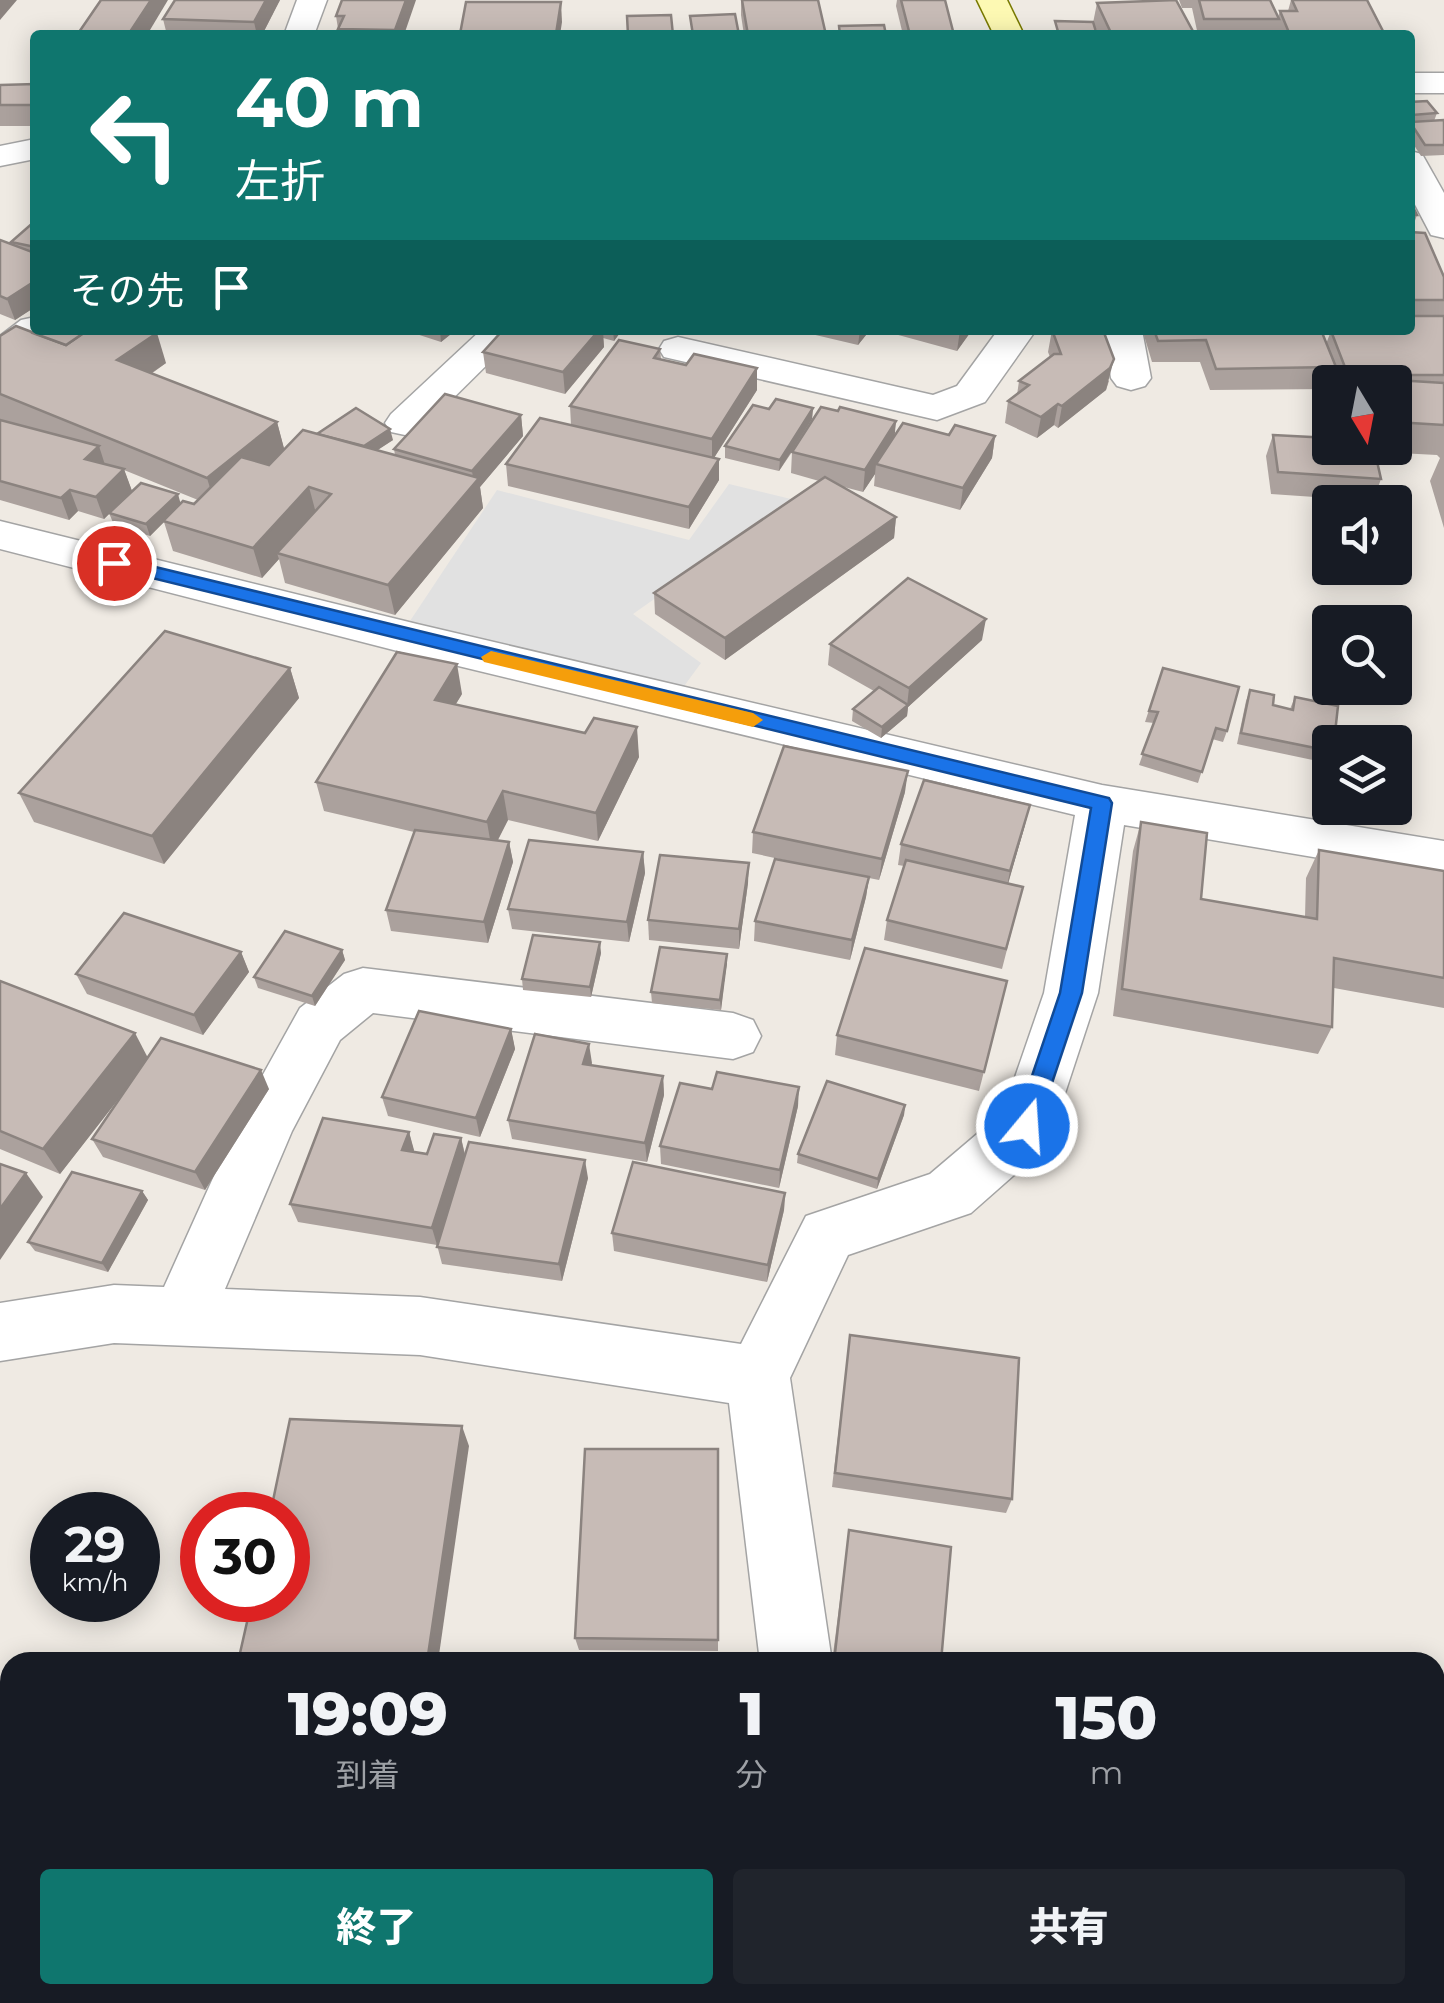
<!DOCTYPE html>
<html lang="ja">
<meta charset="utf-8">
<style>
:root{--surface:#171b24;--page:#20242c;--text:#f1f3f6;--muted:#9ea1a6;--accent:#0f766e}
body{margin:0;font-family:Montserrat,"Noto Sans JP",sans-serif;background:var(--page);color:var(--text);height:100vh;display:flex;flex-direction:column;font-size:38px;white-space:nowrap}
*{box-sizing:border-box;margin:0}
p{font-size:32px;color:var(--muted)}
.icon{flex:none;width:55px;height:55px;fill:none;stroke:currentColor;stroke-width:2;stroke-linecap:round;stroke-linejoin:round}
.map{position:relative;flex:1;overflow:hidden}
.side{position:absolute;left:0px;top:1652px;width:1445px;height:352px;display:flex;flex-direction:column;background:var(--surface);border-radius:30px 30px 0 0;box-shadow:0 5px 25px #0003}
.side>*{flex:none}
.banner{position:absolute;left:30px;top:30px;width:1385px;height:305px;border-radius:10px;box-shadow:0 5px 25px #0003;background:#0f766e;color:#fff;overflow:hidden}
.needle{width:65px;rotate:170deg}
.tools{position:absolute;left:1312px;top:365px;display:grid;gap:20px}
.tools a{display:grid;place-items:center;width:100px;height:100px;border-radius:10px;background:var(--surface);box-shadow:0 5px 25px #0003;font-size:50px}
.speed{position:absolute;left:30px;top:1492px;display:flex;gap:20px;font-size:50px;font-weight:700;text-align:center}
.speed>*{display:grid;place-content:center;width:130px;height:130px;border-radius:50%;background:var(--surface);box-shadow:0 5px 25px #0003;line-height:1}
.speed small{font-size:25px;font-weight:400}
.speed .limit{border:15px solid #d22;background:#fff;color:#111}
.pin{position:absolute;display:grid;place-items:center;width:85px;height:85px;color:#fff;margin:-42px;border:5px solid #fff;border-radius:50%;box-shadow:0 2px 10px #0007}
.me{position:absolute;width:110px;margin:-55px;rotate:18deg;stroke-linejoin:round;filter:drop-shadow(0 0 8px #0008)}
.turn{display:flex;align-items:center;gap:35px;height:210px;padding:0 40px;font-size:45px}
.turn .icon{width:130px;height:130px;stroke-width:2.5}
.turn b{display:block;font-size:70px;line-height:85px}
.then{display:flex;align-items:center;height:95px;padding:0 40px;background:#0003;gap:20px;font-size:38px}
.eta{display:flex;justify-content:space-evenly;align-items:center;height:170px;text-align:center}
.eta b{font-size:60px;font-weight:800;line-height:70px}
.action{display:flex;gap:20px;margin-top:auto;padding:20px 40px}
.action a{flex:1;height:115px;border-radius:10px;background:var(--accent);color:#fff;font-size:40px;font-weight:800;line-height:115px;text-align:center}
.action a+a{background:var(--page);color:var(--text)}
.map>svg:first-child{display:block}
.parking{fill:#e1e1e1}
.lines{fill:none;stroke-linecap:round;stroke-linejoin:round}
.street-casing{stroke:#a4a4a4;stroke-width:3}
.secondary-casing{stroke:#787900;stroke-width:3}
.street{fill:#fff;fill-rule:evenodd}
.secondary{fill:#fdf9b3;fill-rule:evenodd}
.wall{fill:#aba19d}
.shaded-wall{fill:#8b837f}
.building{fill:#c7bbb6;stroke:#8b837f;stroke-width:2.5}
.route{fill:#1a73e8;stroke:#114b97;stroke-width:2.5}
.slow{fill:#f59e0b}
</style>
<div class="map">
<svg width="1444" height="2003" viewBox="0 0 1444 2003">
<rect width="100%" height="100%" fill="#efeae3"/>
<path class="parking" d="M729,484l66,16 -162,114 68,49 -22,30 -273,-66 91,-137 192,50z"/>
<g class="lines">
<defs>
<g id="street">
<path d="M297,0h30l-13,35h-30z"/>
<rect x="1410" y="73" width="34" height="20"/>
<path d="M35,139v20l-35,7v-20z"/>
<path d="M1410,151l12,3 22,39v45l-13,-3 -21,-40z"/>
<path d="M35,317v13h18c-13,16 -33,32 -53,37v-31l21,-16z"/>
<path d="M481,330h41l-103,102 -14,3 -14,-3 -6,-9 6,-9z"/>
<path d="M998,330h38l-51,72 -48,18 -273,-63 -5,-8 5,-8 14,-4 255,58 24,-9z"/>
<path d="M1104,330h38l9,48 -6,8 -14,4 -14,-4 -6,-8z"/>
<path d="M0,521l417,103 685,161 342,56v38l-320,-54 -26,168 -50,152 -77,68 -123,42 -58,123 42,284h-72l-31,-259 -309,-48 -306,-12 -114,18v-58l114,-18 50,2 81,-180 55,-99 44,-34 19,-6 370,45 20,7 8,16 -8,16 -20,7 -360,-46 -33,27 -48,91 -67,158 195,8 321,47 65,-128 124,-42 73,-62 41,-119 31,-178 -658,-159 -417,-107z"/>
<rect x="778" y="1995" width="80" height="8"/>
</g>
<path id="secondary" d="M977,0h30l17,35h-30z"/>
</defs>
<use href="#street" class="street-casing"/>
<use href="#secondary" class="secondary-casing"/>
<use href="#street" class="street"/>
<use href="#secondary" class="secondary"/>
</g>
<g class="wall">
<path d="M280,0l-18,35h-95l-4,-16z"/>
<path d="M342,0l62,35h-65l-3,-19z"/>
<path d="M741,0h77l8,35h-82l-3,-20z"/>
<path d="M897,0h48l9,35h-51l-7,-29z"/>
<path d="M1179,0h91l8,17 2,-6h8l3,-11h76l18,35h-187l-6,-27h-10z"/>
<path d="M1097,3l98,32h-96l-6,-12z"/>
<path d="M35,84v42h-35v-41z"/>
<path d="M1410,102l27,11 -3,8 10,-1v35l-23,1 -11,-17z"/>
<path d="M1410,201l7,14 -6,17 33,45v251l-14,-47 10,-23 -3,-3 -57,-3 -1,-4h16v-66h-60l-2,-5 -4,12 -119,1 -10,-28h-48l-9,-30v-2h177l6,14 5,-13 79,-1z"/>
<path d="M35,221v86l-20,13 -15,-6v-74l12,4 -1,-2z"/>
<path d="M223,330h24l-6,5z"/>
<path d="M404,330h52l-15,12z"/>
<path d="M503,330h119l-8,11 -11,-3 1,9 -39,47 -79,-21 -3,-21z"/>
<path d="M807,330h63l-12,15 -51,-12z"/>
<path d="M891,330h81l-15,21 -66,-18z"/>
<path d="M1052,330l57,51 -3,9 -48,38 -4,-3 -17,13 -32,-15 3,-22 9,-6 2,-14 31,-24 -2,-5z"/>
<path d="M33,333l133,30 -15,11 126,48 7,27 33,-15 76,6 -16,10 18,5 -1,-6 127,-34 2,21 -43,51 3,21 -88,107 -110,-32 -6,-24 -17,19 -89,-27 -9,-29 -14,14 -36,-11 -5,-12 72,-9h13l4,-4 -74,-30 8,21 -28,28 -26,-8 -9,9 -69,-20v-80l6,2 -6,-3v-83z"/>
<path d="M660,349l1,10 96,31 -43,68 5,22 -30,49 -181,-43 -2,-22 65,-39 -1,-19z"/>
<path d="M813,408l-1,11 -19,30 103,-28 -2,15h101l-3,22 -32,52 -86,-24 1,-12 -12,18 -19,-5 52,30 -2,21 -169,122 -70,-46 -1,-21 165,-112 -28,-8 1,-21 -13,19 -54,-13v-12l44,-37z"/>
<path d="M1273,435l108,44 -8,22 -102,-7 -5,-38z"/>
<path d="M982,640l-74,67 -1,9 -26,22 -29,-17 1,-12 21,-18 -46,-26 2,-21z"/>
<path d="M290,668l9,30 -135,166 -130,-42 -15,-29z"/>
<path d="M1163,668l64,63 -4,11 -11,-3 -14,44 -59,-18 15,-42 -9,-1z"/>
<path d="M1250,690l23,15 17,4 5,-12 35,45v15l-3,6 -90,-19 9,-43z"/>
<path d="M462,694l-6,10 183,53 -41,84 -90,-21 -10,20 11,2 4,20 -25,81 -97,-12 -5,-21 28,-78 -90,-21 -8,-29z"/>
<path d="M905,792l-26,88 -10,-2 -3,19 -16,63 -96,-19 1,-20 75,-51 -78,-17 1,-21z"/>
<path d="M1141,822l60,77 104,18 1,-39 13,-28 125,21v137l-110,-20 -2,39 -14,27 -205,-38 20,-165z"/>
<path d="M1025,825l-17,58 15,4 -21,82 -118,-29 3,-20 17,-54 -6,-1 3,-21z"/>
<path d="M643,852l2,21 -16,69 -117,-13 -4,-20z"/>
<path d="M748,883l-9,66 -90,-9 -1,-20z"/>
<path d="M342,950l3,10 -30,46 -57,-18 -4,-11z"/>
<path d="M241,952l8,20 -46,63 -116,-41 -11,-20z"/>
<path d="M601,953l-10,44 -68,-7 -1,-11z"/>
<path d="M727,954l-6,56 -69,-7 -1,-11z"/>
<path d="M0,981l148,76 121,32 -64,101 -102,-33 -11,-18 34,-50 -66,85 -60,-25z"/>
<path d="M1007,981l-28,110 -144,-36 2,-20z"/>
<path d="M511,1029l4,20 -35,88 -92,-21 -6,-19z"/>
<path d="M592,1063l-1,2 72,11 1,19 -17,67 -135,-23 -4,-19z"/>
<path d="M905,1105l-1,10 -27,74 -80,-26 1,-9z"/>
<path d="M798,1106l-19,82 -118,-24 -1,-18z"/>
<path d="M409,1132l5,20 13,2 34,-16 4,16 123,24 -26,103 -120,-17 -5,-19 -139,-23 -8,-18z"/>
<path d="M142,1191l6,9 -40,72 -73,-21 -7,-9z"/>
<path d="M785,1193l-1,17 -17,72 -153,-31 -2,-18z"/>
<path d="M848,1351l164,148 -6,14 -174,-26z"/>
<path d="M718,1449v202l-139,-1 -4,-12z"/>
<path d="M849,1530l92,132h-109z"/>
<path d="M903,1995h229l2,8h-231z"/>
<path d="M1166,1995h269l9,8h-278z"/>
</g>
<g class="shaded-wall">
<path d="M0,0h17l-17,20z"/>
<path d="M151,0h17l-21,35h-19z"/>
<path d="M266,0h14l-18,35h-5l-3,-13z"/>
<path d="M406,0h10l-12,35h-8l-1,-5z"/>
<path d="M561,2l1,20 -2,13h-4z"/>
<path d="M35,281v26l-20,13 -8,-21z"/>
<path d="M440,330h16l-15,12z"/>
<path d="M599,330h4l1,17 -39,47 -2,-22z"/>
<path d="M613,330h9l-8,11z"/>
<path d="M860,330h10l-12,15z"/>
<path d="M960,330h12l-15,21z"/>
<path d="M157,333l9,30 -39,27 -10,-30z"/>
<path d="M1114,359l-8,31 -48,38 4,-22z"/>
<path d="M757,368v22l-45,71v-22z"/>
<path d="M1058,404l-4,21 -17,13 4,-21z"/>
<path d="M813,408l-1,11 -33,52 1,-11z"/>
<path d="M521,415l2,21 -43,51 3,21 -88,107 -7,-30 86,-101 -2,-13z"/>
<path d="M896,421l-2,22 -18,21 -1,10 -12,18 2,-22z"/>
<path d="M277,422l8,30 -69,56 -9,-30z"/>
<path d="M390,429l3,11 -35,23 -3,-11z"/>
<path d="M995,436l-3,22 -32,52 3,-22z"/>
<path d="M99,446l7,22 -21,-9z"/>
<path d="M719,459v21l-30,49v-22z"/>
<path d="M124,469l8,22 -28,28 -8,-22z"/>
<path d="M309,487l8,30 -40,36 2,6 -17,19 -9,-30z"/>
<path d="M70,490l8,21 -9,9 -8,-22z"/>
<path d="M178,494l3,11 -31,31 -4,-12z"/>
<path d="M896,517l-2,21 -169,122v-22z"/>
<path d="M986,619l-4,21 -74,67 -1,9 -26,22 1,-11 25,-21 2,-18z"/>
<path d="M457,664l5,30 -22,35 -5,-29z"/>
<path d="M290,668l9,30 -135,166 -12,-28z"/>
<path d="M637,727l2,30 -41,84 -2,-28z"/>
<path d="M908,771l-3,21 -26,88 3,-21z"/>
<path d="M503,791l5,29 -16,31 -5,-29z"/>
<path d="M1030,805l-5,20 -19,66 4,-20z"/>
<path d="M509,842l4,20 -25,81 -4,-21z"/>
<path d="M643,852l2,21 -16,69 -2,-20z"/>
<path d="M749,863l-1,20 -9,66v-20z"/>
<path d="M869,877l-3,20 -16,63 2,-20z"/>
<path d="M600,942l1,11 -10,44 -1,-10z"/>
<path d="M342,950l3,10 -30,46 -3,-10z"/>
<path d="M241,952l8,20 -46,63 -9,-20z"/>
<path d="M727,954v10l-6,46 -1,-10z"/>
<path d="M511,1029l4,20 -35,88 -4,-19z"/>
<path d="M135,1033l14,27 -89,114 -17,-25z"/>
<path d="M589,1044l3,19 -7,20 -2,-19z"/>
<path d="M261,1070l8,19 -64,101 -10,-18z"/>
<path d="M663,1076l1,19 -17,67 -2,-19z"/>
<path d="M799,1087l-1,19 -19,82 1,-18z"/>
<path d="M905,1105l-1,10 -27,74 1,-10z"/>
<path d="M409,1132l5,18 -6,18 -6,-18z"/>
<path d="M461,1138l4,18 -28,89 -5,-17z"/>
<path d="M585,1160l3,18 -26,103 -3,-17z"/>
<path d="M26,1173l17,24 -43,63v-51z"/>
<path d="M142,1191l6,9 -40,72 -6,-9z"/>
<path d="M785,1193l-1,17 -17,72 1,-17z"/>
<path d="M462,1426l7,20 -31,216h-11z"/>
</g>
<g class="building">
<path d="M101,0h50l-23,35h-51z"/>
<path d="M175,0h91l-12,22 -91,-3z"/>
<path d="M342,0h64l-11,30 -57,-1 6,-13h-8z"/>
<path d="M742,0h76l8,35h-78z"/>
<path d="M901,0h44l9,35h-44z"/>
<path d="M1176,0l19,35h-83l-15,-32z"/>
<path d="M1199,0h71l9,19h-75z"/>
<path d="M1292,0h75l18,35h-95l-10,-24h17z"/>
<path d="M466,2h95l-5,32h-96z"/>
<path d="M735,14l4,21h-46l-3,-19z"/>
<path d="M671,15l2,20h-45l-1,-19z"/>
<path d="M1055,21l38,1 4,13h-38z"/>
<path d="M884,25l2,10h-46l-1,-9z"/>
<path d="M35,84v21h-35v-20z"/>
<path d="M1427,101l10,12 -25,2 -2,-2v-11z"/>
<path d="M1444,120v25h-19l-15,-23z"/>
<path d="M1410,201l7,14h-7z"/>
<path d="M35,221v26l-24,-5z"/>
<path d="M1410,232l15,1 19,44v23h-34z"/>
<path d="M0,240l35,13v28l-28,18 -7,-3z"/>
<path d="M1410,316h34v59h-96l-17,-44 79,-1z"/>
<path d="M16,326l50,19 22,-15h62l7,3 -40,27 160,62 -70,56 -207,-84v-58z"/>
<path d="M37,330h51l-22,15 -33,-12z"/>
<path d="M503,330h96l-36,42 -80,-20z"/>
<path d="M1052,330h51l11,29 -4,9 -48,38 -4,-2 -17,13 -33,-16 21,-16 -10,-4 35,-27h7z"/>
<path d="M1154,330h167l15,37 -120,2 -10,-29 -48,1z"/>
<path d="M619,340l41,9 -6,9 32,7 8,-11 63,14 -45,71 -142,-33z"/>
<path d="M1379,379l65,4v42l-49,-3v-40h-15z"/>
<path d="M445,394l76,21 -49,56 -78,-22z"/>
<path d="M776,399l37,9 -33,52 -55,-14 28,-41 16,4z"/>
<path d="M821,407l17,4 2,-4 56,14 -31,49 -73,-18z"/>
<path d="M356,408l34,21 -26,17 -47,-12z"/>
<path d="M540,418l179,41 -30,48 -183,-43z"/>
<path d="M0,420l99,26 -14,13 39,10 -28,28 -26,-7 -9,8 -61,-17z"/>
<path d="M903,423l46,12 6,-10 40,11 -32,52 -87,-24z"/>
<path d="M303,430l176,48 -91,107 -111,-32 54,-59 -22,-7 -56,61 -90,-27 20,-20 11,3 47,-47 28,8z"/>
<path d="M1273,435l57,3v10h44l7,31 -103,-7z"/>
<path d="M825,477l71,40 -171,121 -71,-45z"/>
<path d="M141,483l37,11 -32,30 -37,-11z"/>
<path d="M908,578l78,41 -77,69 -79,-44z"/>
<path d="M165,631l125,37 -138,168 -133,-43z"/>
<path d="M397,652l60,12 -22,36 150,33 9,-15 43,9 -41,86 -93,-22 -16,31 -171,-40z"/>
<path d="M1163,668l76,19 -12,44 -11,-3 -14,44 -60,-18 16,-42 -9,-1z"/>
<path d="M879,687l29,18 -26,22 -29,-18z"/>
<path d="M1250,690l24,5 -1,10 20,5 2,-13 43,9 -4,36h-4v9l-89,-18z"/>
<path d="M784,746l124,25 -26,88 -129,-27z"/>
<path d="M924,780l106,25 -20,66 -109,-27z"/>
<path d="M1141,822l66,11 -6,66 116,20 2,-69 125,21v107l-110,-20 -2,69 -210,-38z"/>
<path d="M415,830l94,12 -25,80 -98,-12z"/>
<path d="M529,840l114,12 -16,70 -119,-13z"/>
<path d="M660,855l89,8 -10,66 -91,-9z"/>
<path d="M775,859l94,18 -17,63 -97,-19z"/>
<path d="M906,860l117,27 -17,62 -119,-29z"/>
<path d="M124,913l117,39 -47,63 -118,-41z"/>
<path d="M285,931l57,19 -30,46 -58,-19z"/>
<path d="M533,935l67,7 -10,45 -68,-8z"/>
<path d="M660,947l67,7 -7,46 -69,-8z"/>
<path d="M865,948l142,33 -23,91 -147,-37z"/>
<path d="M0,981l135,52 -92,116 -43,-18z"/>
<path d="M419,1011l92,18 -35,89 -94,-21z"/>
<path d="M535,1034l54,10 -6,20 80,12 -18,67 -137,-23z"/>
<path d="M161,1038l100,32 -66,102 -103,-33z"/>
<path d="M717,1072l82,15 -19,83 -120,-24 20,-63 32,6z"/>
<path d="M827,1081l78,24 -27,74 -80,-25z"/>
<path d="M323,1118l86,14 -7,18 25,4 7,-20 27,4 -29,90 -142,-24z"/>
<path d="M469,1142l116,18 -26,104 -122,-17z"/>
<path d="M633,1162l152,31 -17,72 -156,-32z"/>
<path d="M0,1164l26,9 -26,36z"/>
<path d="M72,1172l70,19 -40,72 -74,-21z"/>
<path d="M850,1335l169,23 -7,141 -177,-26z"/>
<path d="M290,1419l172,7 -35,236h-189l14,-62h36v-85h-18z"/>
<path d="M585,1449h133v191l-143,-2z"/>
<path d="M849,1530l102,17 -10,115h-107z"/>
<path d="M1435,1867h9v136h-262l-1,-8h254z"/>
<path d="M569,1995h186v8h-187z"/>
<path d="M908,1995h224l2,8h-226z"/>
</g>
<path class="route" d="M114,557l995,241 3,5 -30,190 -47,141 -8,3 -8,-3 -4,-8 45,-133 31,-185 -984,-241 -2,-4z"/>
<path class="slow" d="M491,651l262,62 10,7 -10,7 -269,-65 -3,-5z"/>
</svg>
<div class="tools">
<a><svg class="needle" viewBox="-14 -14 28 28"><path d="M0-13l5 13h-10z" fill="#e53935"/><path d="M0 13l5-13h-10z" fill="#9ea1a6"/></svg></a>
<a><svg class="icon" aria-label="sound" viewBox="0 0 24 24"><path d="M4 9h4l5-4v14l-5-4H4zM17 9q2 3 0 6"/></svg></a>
<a><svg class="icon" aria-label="search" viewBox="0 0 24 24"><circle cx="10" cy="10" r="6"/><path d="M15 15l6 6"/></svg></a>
<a><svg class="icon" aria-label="layers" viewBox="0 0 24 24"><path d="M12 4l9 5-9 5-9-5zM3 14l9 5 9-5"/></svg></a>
</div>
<div class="speed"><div>29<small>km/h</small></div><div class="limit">30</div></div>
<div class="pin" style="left:114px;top:563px;background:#d93025"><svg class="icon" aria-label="arrive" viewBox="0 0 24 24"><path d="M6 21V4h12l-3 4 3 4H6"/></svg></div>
<svg class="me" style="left:1027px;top:1126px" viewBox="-20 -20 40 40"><circle r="17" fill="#1a73e8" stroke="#fff" stroke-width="3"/><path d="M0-11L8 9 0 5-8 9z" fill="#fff"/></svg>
<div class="banner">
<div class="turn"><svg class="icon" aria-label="left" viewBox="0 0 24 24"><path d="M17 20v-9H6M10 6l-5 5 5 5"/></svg><div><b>40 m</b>左折</div></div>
<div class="then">その先<svg class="icon" aria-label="arrive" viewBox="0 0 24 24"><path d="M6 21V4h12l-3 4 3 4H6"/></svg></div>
</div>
<section class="side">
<div class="eta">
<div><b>19:09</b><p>到着</p></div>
<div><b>1</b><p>分</p></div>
<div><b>150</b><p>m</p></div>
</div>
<div class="action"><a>終了</a><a>共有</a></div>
</section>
</div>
